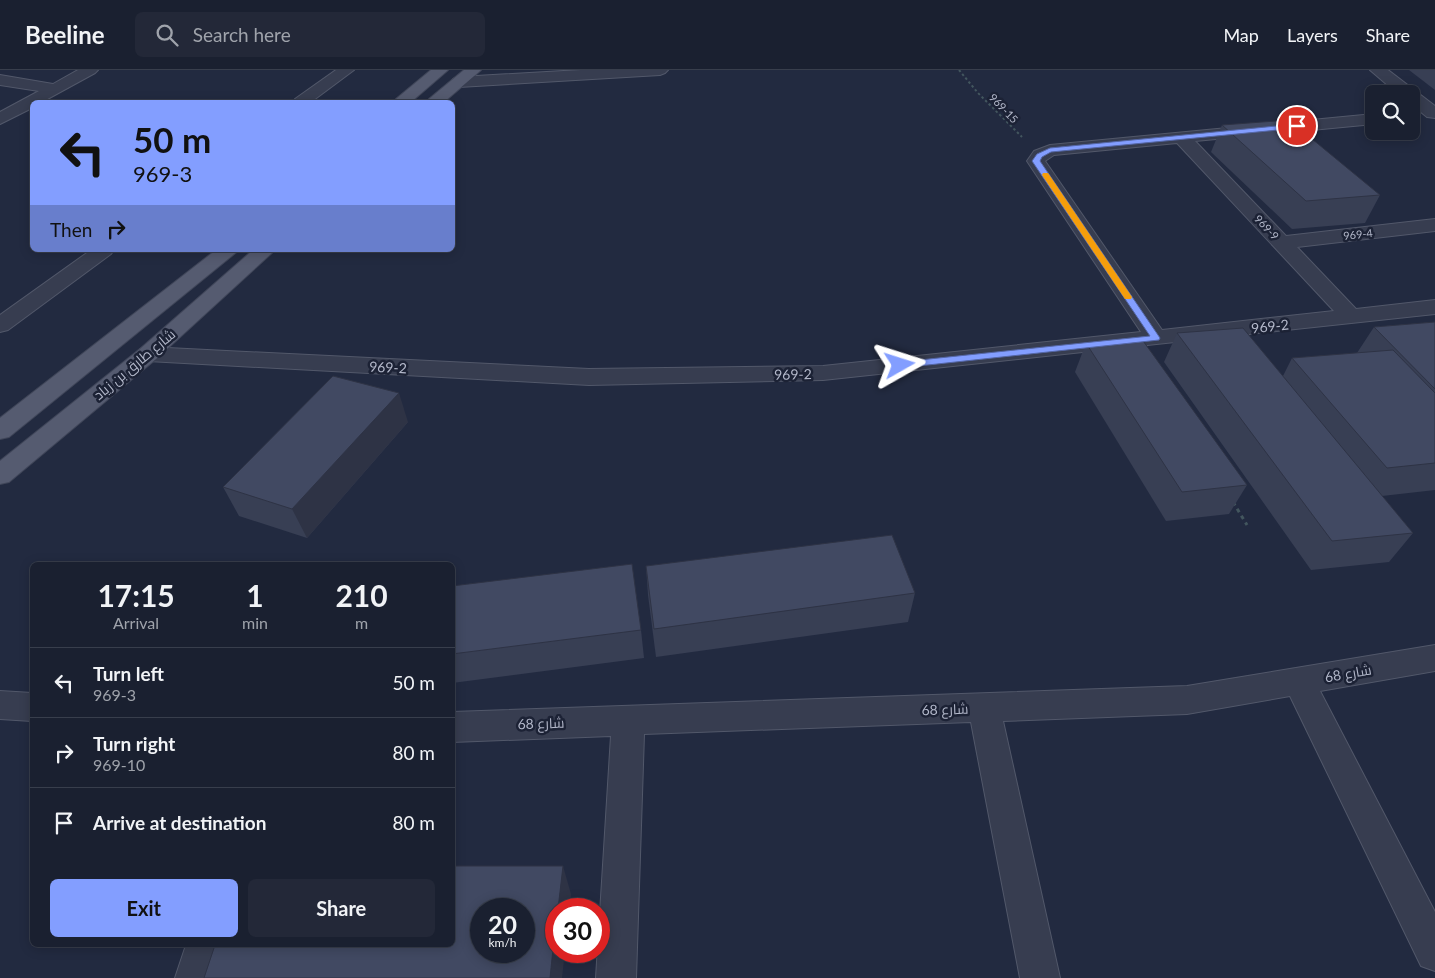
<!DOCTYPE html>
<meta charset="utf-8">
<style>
:root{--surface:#1a2030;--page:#232838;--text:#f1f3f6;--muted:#9fa3ab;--line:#383e4c;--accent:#839eff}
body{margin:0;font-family:Lato,Cairo,sans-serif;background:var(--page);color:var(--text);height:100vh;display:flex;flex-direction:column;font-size:19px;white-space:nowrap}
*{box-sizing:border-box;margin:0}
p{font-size:16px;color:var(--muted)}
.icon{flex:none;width:28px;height:28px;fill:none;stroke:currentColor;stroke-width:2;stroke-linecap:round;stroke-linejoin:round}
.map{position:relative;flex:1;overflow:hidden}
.side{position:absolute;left:30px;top:492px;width:425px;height:385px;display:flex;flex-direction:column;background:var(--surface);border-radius:8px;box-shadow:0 2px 12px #0003,0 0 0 1px var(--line)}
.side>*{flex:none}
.banner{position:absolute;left:30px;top:30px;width:425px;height:152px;border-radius:8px;box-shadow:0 2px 12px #0003,0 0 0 1px var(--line);background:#839eff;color:#111;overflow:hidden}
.fabs{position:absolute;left:1365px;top:15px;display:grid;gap:10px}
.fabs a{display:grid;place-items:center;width:55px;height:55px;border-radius:8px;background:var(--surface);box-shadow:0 2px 12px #0003,0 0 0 1px var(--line);font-size:25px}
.speed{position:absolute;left:470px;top:828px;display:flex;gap:10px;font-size:25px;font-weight:700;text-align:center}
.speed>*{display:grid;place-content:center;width:65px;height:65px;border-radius:50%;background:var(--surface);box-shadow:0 2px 12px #0003,0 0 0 1px var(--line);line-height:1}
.speed small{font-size:12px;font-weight:400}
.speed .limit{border:8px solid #d22;background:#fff;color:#111}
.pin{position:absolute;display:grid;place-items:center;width:42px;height:42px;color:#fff;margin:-21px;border:2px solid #fff;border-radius:50%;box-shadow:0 1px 5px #0007}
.me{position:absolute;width:55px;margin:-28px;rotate:84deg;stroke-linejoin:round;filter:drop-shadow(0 0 4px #0008)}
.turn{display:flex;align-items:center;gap:18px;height:105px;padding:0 20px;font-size:22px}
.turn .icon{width:65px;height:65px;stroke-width:2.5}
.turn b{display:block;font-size:35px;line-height:42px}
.then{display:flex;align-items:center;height:48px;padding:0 20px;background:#0003;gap:10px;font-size:19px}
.eta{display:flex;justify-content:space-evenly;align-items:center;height:85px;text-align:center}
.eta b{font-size:30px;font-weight:700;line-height:35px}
.button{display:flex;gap:10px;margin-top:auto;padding:10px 20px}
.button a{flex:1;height:58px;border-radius:8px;background:var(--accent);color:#111;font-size:20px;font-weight:700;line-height:58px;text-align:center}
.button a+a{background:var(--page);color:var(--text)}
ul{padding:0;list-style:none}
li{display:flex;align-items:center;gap:15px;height:70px;padding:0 20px;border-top:1px solid var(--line)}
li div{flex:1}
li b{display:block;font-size:19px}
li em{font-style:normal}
header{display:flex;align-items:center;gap:30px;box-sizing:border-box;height:70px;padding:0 25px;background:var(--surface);border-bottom:1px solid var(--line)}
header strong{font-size:24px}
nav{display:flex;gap:28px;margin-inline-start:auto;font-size:18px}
.search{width:350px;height:45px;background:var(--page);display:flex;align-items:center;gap:12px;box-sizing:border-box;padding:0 18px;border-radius:8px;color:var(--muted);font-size:19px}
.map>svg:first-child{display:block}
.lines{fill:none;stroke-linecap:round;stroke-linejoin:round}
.minor-casing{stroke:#52586a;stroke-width:2}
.major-casing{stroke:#404659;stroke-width:2}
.path-far1{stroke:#43565e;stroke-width:2;stroke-dasharray:2.5 2.5;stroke-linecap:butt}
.path{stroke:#43565e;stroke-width:3;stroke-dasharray:4 4;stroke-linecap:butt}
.minor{fill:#373d50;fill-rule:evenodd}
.major{fill:#555b70;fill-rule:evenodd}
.wall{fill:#383f54}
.shaded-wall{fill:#2e3345}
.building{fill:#414962;stroke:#2e3345;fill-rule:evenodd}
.route{fill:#839eff;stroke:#5567a6}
.slow{fill:#f59e0b}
.labels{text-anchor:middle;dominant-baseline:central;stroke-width:5;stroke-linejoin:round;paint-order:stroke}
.far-street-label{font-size:11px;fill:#b3b8ca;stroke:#1c2235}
.street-label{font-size:14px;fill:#b3b8ca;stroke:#1c2235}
</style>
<header>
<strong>Beeline</strong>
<div class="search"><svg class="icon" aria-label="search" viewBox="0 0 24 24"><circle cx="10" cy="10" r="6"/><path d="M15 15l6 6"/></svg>Search here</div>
<nav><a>Map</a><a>Layers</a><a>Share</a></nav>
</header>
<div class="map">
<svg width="1435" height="908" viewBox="0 0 1435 908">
<rect width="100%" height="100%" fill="#222a40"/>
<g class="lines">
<defs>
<g id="minor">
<path d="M78,0h20l-3,3 -53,29h-10v6l-32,16v-12l39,-21 -39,-6v-10l53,9z"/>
<path d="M336,0h18l-43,32h-18l2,-3z"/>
<path d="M581,0h87l-3,3 -5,2 -201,12 -6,-2 -2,-3 2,-3 6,-2z"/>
<path d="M1370,0h18l47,36v12l-8,-1 -16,-13v-10h-13z"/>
<path d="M1374,44v10l-179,17 91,95 149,-17v12l-138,16 59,62 79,-9v14l-612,66 -234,5 -441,-24 -8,-2 -4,-5 4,-5 8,-2 441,22 234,-3 318,-34 -114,-171 7,-10 16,-6zM1177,73l157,168 -172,19 -117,-169 9,-6z"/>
<path d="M91,180h23l-3,4 -103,76 -8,2v-17z"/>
<path d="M1435,575v26l-115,20 115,221v59l-14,-5 -131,-270 -103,18 -184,7 57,257h-40l-49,-256 -327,12 -8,244h-40l15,-242 -159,6v-30l735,-26z"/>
<path d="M0,621l32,2v28l-32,-2z"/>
<path d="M186,875h38l-9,33h-40z"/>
</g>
<g id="major">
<path d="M431,0h17l-37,32h-17l2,-3z"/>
<path d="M464,0h17l-37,32h-17l2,-3z"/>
<path d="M216,180h23l-230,187 -9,2v-21z"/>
<path d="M253,180h22l-119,109 -147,123 -9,2v-23l140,-112z"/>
</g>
</defs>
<use href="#minor" class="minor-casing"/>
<use href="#major" class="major-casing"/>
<path class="path-far1" d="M959,0l19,23 44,44"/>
<path class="path" d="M1233,432l14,23"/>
<use href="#minor" class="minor"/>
<use href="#major" class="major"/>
</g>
<g class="wall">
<path d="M1409,0h26v20z"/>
<path d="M1222,55l158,70 -15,28 -73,6 -81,-77z"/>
<path d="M1435,252v168l-53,6 31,37 -24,29 -78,8 -147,-208 13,-29 106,43 9,-18 65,-5 17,-26z"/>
<path d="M1086,273l161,142 -18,29 -63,7 -91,-149z"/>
<path d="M408,352l-101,116 -68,-22 -16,-29z"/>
<path d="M646,496l269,27 -7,29 -252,35 -8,-62z"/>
<path d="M452,516l189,44 3,28 -192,25z"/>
</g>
<g class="shaded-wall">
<path d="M399,323l9,29 -101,116 -15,-29z"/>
<path d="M563,796l8,28 -1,15h-12z"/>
<path d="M556,850v31h9l-3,27h-12z"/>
</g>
<g class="building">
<path d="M1289,50l91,75 -74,6 -84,-76z"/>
<path d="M1435,252v67l-61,-62z"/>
<path d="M1243,258l170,205 -81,8 -155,-208z"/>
<path d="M1141,268l106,147 -65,7 -96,-149z"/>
<path d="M1393,280l42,43v70l-48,5 -95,-110z"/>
<path d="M333,306l66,17 -107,116 -69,-22z"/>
<path d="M892,465l23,58 -261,36 -8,-63z"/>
<path d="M632,494l9,66 -189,24v-68z"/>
<path d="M452,796h111l-5,43h-2v11l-6,58h-346l11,-33h237zM481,839h43v42h-43z"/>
</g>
<path class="route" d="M1297,54l3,2 -1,2 -248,24 -9,5 -2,4 120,177 -1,2 -259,28 -5,-3 5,-3 250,-26 -118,-175 5,-7 13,-6z"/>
<path class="slow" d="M1043,103h5l84,124 -1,2h-6l-83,-124z"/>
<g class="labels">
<g class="far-street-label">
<text transform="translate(1004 38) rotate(46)">969-15</text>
<text transform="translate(1267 157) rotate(46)">969-9</text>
<text transform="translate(1358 164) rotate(-6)">969-4</text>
</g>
<g class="street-label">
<text transform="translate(1270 256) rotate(-6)">969-2</text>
<text transform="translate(134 294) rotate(-40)">شارع طارق بن زياد</text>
<text transform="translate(388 297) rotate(3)">969-2</text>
<text transform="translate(793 304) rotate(-1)">969-2</text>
<text transform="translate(1348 603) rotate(-10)">شارع 68</text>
<text transform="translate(945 639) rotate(-2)">شارع 68</text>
<text transform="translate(541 653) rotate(-2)">شارع 68</text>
</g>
</g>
</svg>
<div class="fabs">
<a><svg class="icon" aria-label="search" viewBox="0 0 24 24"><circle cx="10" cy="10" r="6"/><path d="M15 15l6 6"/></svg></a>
</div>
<div class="speed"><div>20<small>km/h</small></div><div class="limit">30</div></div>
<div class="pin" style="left:1297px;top:56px;background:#d93025"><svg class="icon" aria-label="arrive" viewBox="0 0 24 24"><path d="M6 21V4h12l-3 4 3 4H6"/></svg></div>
<svg class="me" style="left:900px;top:295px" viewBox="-20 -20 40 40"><path d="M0-17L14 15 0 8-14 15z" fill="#839eff" stroke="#fff" stroke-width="4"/></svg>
<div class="banner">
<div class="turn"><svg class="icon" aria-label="left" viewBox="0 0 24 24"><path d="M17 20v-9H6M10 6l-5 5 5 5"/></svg><div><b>50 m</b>969-3</div></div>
<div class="then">Then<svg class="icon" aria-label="right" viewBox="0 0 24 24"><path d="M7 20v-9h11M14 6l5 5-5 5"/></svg></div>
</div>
<section class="side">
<div class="eta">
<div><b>17:15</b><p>Arrival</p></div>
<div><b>1</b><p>min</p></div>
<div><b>210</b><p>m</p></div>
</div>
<ul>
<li><svg class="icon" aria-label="left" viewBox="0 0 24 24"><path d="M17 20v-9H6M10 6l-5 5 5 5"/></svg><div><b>Turn left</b><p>969-3</p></div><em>50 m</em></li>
<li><svg class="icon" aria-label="right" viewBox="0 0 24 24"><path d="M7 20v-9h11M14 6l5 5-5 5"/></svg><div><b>Turn right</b><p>969-10</p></div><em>80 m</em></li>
<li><svg class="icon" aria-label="arrive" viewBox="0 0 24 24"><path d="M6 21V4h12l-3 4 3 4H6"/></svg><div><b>Arrive at destination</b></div><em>80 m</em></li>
</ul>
<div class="button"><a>Exit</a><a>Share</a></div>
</section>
</div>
